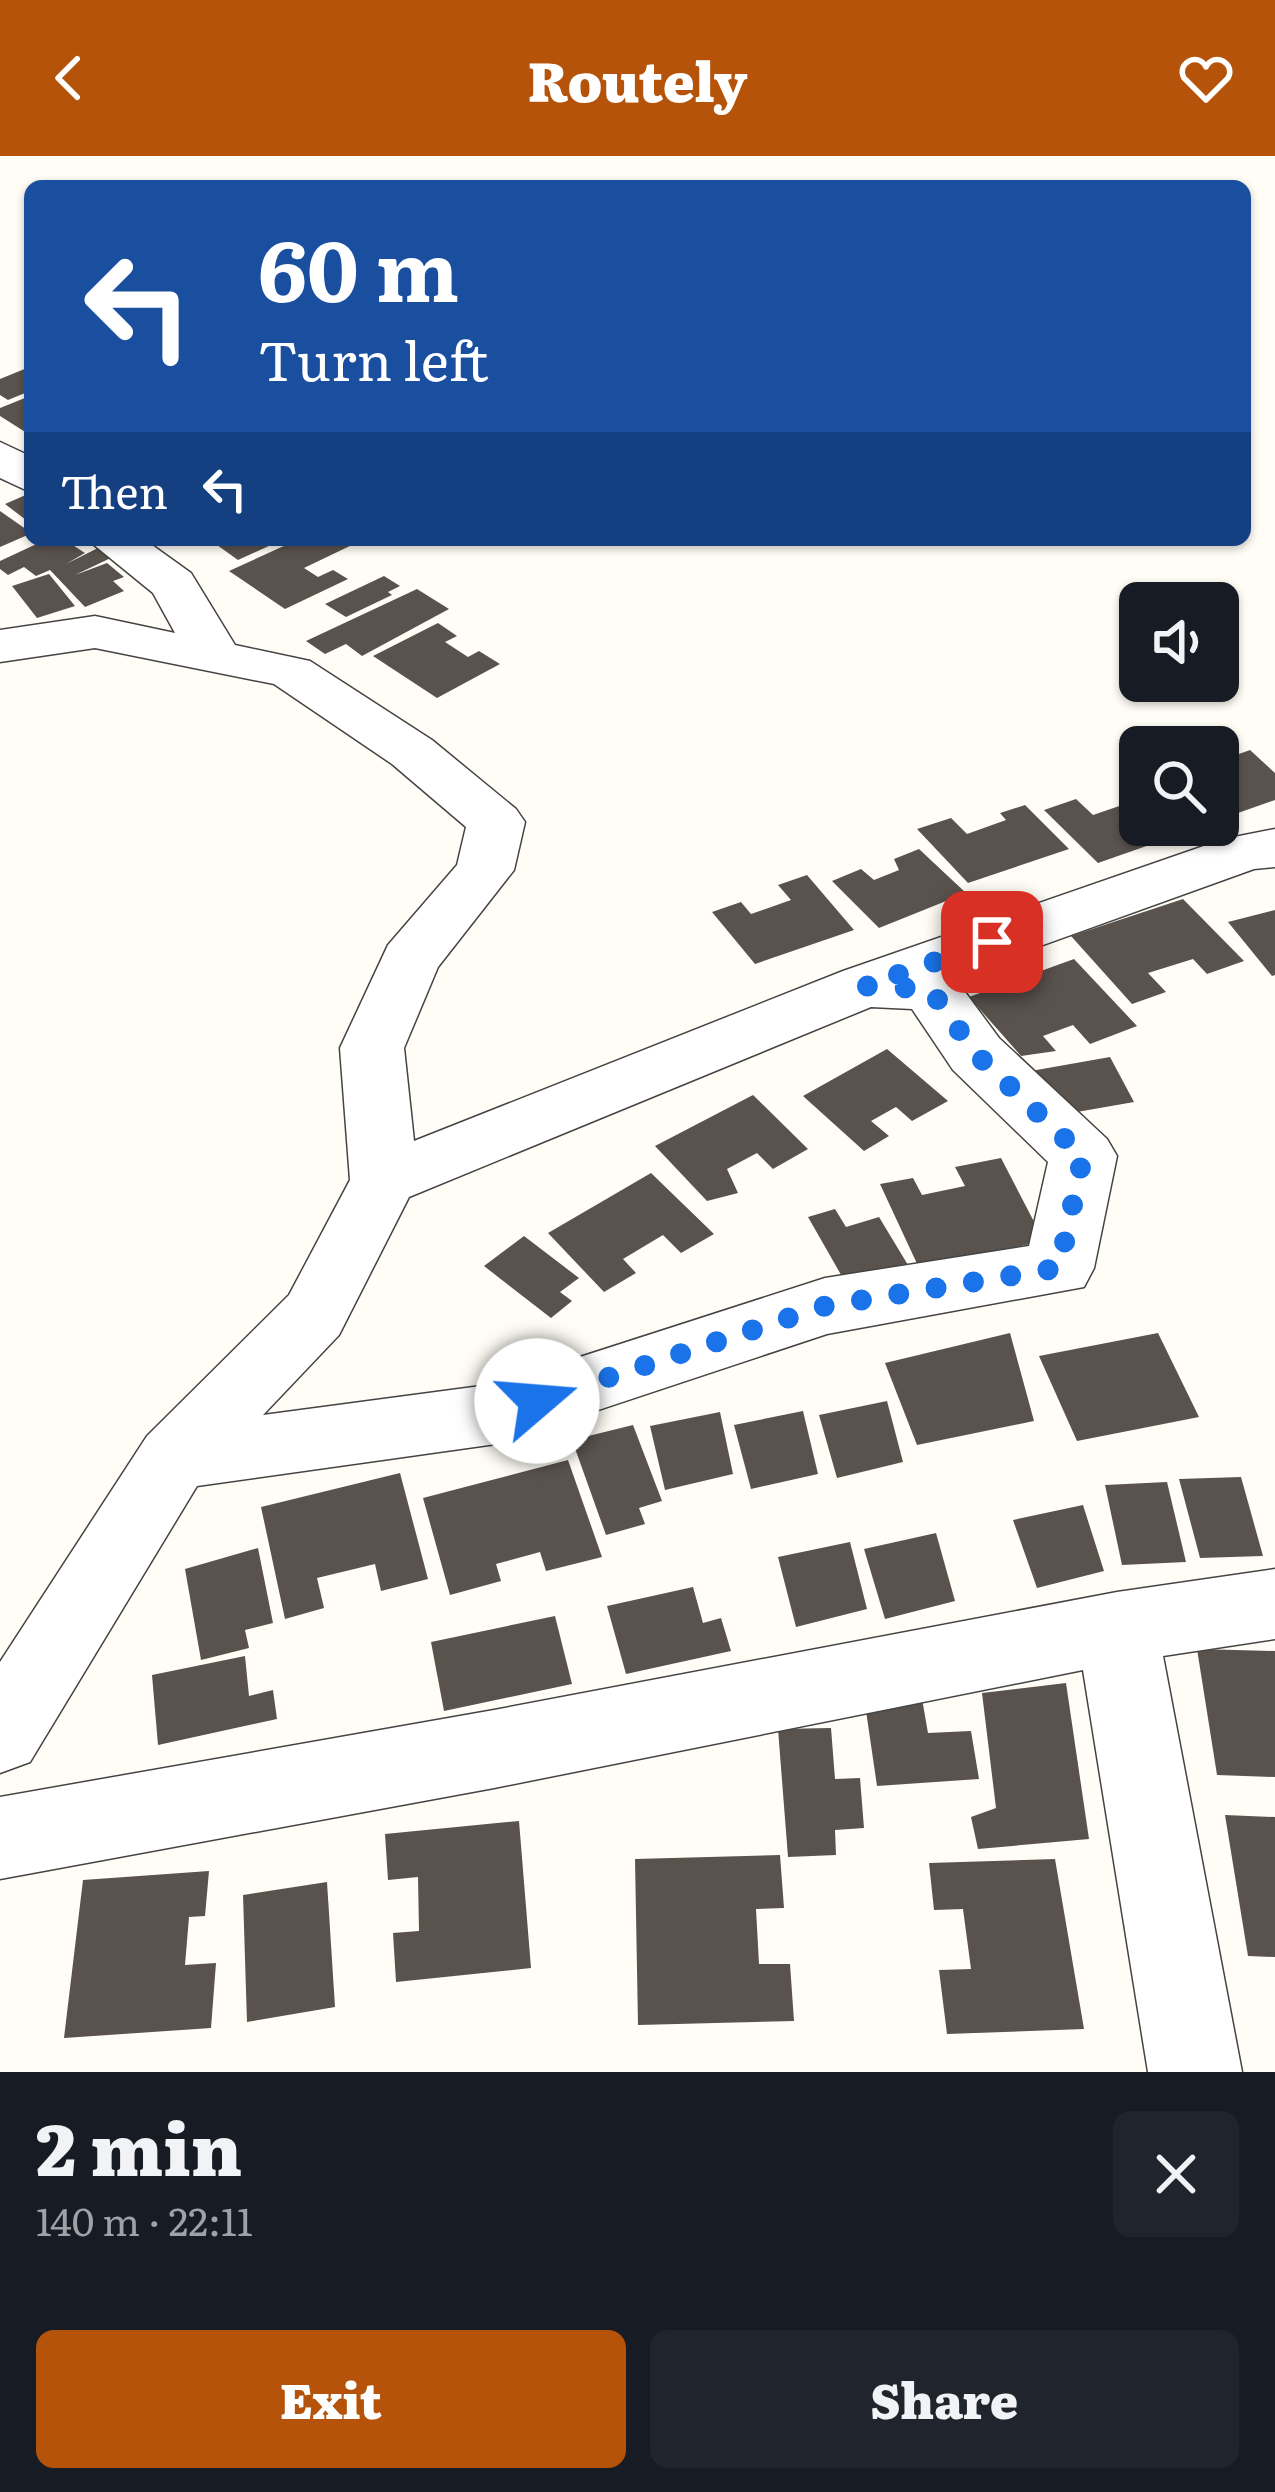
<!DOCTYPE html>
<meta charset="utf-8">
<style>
:root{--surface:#171b24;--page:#20242c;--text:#f1f3f6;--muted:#9ea1a6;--accent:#b45309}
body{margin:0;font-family:Literata,serif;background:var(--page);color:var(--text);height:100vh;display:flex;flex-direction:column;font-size:45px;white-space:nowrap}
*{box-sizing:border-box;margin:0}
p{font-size:39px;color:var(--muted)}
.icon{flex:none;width:66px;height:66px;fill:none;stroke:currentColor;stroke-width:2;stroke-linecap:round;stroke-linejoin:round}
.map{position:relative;height:1916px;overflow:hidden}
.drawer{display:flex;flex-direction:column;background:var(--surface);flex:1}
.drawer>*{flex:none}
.banner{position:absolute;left:24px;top:24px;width:1227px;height:366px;border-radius:18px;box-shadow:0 3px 9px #0004;background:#1a4fa0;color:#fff;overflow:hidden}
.fabs{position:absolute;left:1119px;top:426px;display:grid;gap:24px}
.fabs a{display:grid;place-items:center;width:120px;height:120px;border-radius:18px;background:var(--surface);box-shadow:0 3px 9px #0004;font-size:60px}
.pin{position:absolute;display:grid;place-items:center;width:102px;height:102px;color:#fff;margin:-51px;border-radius:24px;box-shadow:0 6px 18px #0006}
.me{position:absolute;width:132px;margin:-66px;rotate:72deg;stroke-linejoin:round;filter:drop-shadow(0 0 9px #0008)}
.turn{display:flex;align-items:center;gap:42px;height:252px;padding:0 36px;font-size:54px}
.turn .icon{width:156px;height:156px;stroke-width:2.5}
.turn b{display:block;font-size:84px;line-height:102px}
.then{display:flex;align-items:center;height:114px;padding:0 36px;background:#0003;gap:24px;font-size:45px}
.round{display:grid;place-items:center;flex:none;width:126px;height:126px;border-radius:18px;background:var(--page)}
.overview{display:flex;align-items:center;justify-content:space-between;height:204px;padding:0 36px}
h1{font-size:72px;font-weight:800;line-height:90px}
.button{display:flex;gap:24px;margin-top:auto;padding:24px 36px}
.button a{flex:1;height:138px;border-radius:18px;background:var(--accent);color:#fff;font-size:48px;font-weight:800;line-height:138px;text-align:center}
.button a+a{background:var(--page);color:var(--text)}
header{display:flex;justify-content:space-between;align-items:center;height:156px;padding:0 36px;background:var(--accent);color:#fff;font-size:54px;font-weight:800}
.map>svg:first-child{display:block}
.building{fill:#5a524d}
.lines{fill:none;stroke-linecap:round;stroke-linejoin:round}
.minor-casing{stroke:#444;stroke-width:3}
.minor{fill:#fff;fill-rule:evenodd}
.route{stroke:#1a73e8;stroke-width:21;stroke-dasharray:0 37.8}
</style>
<header><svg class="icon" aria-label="back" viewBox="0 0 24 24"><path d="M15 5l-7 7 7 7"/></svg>Routely<svg class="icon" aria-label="heart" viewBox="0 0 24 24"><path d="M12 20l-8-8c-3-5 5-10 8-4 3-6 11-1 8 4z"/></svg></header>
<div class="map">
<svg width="1275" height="1916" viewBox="0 0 1275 1916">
<rect width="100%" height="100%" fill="#fffdf5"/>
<g class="building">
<path d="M27,212l3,23 -22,9 -8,-5v-16z"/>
<path d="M30,240v39l-30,-19v-8z"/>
<path d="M28,338l2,2v27l-25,-19z"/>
<path d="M0,355l30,21v2l-30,13z"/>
<path d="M45,384h20l20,13 -19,11 38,-19 11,11 -40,19 32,-12 17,14 -11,4 11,10 -39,16 -35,-37 -14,6 -12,-9 -16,8 -8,-6v-8z"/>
<path d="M210,384h72l-44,20z"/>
<path d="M297,384l13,6 12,-6 32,4 -50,24 14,9 15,-7 15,9 -63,30 -56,-38z"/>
<path d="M49,418l26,32 -38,12 -25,-32z"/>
<path d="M384,420l16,10 -12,6 4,3 -46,22 -21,-13z"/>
<path d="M417,433l32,20 -87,47 -16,-12 -21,10 -19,-13z"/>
<path d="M438,467l19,13 -12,6 23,15 11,-6 21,13 -63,34 -64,-42z"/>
<path d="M1250,594l25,23v27l-57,20v-49l15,-5 -8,-7z"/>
<path d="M1140,633v36h51l4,4 -97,34 -54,-53 32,-11 17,16 38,-13 -8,-7z"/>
<path d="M1025,649l44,44 -101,34 -51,-54 34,-11 16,16 39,-14 -6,-7z"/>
<path d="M919,693l47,44 -87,35 -47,-47 29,-12 13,11 25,-10 -5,-11z"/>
<path d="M807,719l47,55 -99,34 -43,-52 29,-10 10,12 40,-14 -13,-15z"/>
<path d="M1183,743l61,62 -37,13 -14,-15 -45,14 18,19 -34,12 -61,-68z"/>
<path d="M1275,754v65l-3,1 -44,-54z"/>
<path d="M1074,803l63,67 -47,18 -17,-19 -30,11 13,15 -35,5 -52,-59z"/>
<path d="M887,893l61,52 -36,20 -16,-14 -25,14 18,15 -25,15 -61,-55z"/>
<path d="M1110,901l24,45 -80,14 -23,-45z"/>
<path d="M753,939l55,54 -35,20 -16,-16 -30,16 11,24 -31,8 -52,-55z"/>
<path d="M1001,1002l43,83 -125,27 -39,-84 33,-6 9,17 43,-9 -10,-19z"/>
<path d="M651,1017l63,61 -33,19 -18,-18 -40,24 13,14 -32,19 -56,-59z"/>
<path d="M835,1053l11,18 33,-10 35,58 -62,19 -44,-77z"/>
<path d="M524,1080l55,42 -19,14 12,9 -21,17 -67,-52z"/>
<path d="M1010,1177l24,88 -117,24 -32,-82z"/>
<path d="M1158,1177l41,84 -122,24 -38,-85z"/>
<path d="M887,1245l16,61 -66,16 -18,-63z"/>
<path d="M803,1255l15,63 -67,15 -17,-64z"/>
<path d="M720,1256l13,62 -68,16 -15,-64z"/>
<path d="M633,1269l29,76 -23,7 6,16 -39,11 -34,-95z"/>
<path d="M568,1304l34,97 -56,14 -6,-19 -44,12 5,17 -51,14 -27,-97z"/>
<path d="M400,1317l28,106 -47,12 -6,-27 -58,14 7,30 -39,11 -24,-112z"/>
<path d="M1241,1321l22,79 -63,2 -21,-79z"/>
<path d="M1167,1326l19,80 -64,3 -17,-80z"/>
<path d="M1083,1349l21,66 -67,17 -24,-68z"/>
<path d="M936,1377l19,68 -70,18 -21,-70z"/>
<path d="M850,1386l17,67 -71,18 -18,-70z"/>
<path d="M258,1392l15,75 -28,7 4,18 -48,12 -16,-91z"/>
<path d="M693,1431l10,36 18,-5 10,33 -105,23 -19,-68z"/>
<path d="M555,1460l17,68 -128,27 -13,-69z"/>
<path d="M1197,1493l78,2v126l-58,-2z"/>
<path d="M245,1500l4,40 24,-6 4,29 -119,26 -6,-70z"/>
<path d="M1066,1527l23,156 -111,10 -7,-32 25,-9 -14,-115z"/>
<path d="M921,1537l7,40 43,-2 8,48 -102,7 -13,-89z"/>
<path d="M831,1572l4,51 25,-1 4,50 -29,2 1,25 -48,2 -10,-128z"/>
<path d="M1225,1659l50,2v140l-27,-1z"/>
<path d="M519,1665l12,147 -135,14 -3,-49 26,-2 -1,-54 -30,3 -3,-46z"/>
<path d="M780,1699l4,53 -28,1 3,55h31l4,57 -156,4 -3,-166z"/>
<path d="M1055,1703l29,170 -137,5 -8,-64 32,-1 -8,-60 -29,1 -5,-47z"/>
<path d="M209,1715l-4,45 -16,1 -4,48 31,-2 -5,65 -147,10 19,-158z"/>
<path d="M327,1726l8,125 -88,15 -4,-127z"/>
</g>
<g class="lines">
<defs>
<g id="minor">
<path d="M0,286l30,14v36l-30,-14z"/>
<path d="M88,384h57l46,33 44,72 75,16 122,79 84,69 9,13 -11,48 -76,97 -34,81 10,93 429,-170 381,-132 51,-10v38l-21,2 -300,108 45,61 108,101 10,17 -23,112 -10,19 -257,47 -331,110 -299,42 -167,276 -30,11v-111l147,-226 142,-141 61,-115 -10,-132 48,-103 69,-80 9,-38 -74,-63 -118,-80 -179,-36 -95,14v-32l95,-14 80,17 -22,-40zM871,851l41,2 41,61 95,92 -19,84 -204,32 -329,106 -233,31 76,-80 70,-138z"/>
<path d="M1275,1413v70l-112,17 79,416h-94l-65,-402 -589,118 -494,91v-82l494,-87 623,-118z"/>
</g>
</defs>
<use href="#minor" class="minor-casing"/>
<use href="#minor" class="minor"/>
</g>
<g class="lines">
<path class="route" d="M537,1245l288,-95 234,-38 24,-112 -107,-102 -46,-65 -65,-3 127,-44"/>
</g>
</svg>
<div class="fabs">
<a><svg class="icon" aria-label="sound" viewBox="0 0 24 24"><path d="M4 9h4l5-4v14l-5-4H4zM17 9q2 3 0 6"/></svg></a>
<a><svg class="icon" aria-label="search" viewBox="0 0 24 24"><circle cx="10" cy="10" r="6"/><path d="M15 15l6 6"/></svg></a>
</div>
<div class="pin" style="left:992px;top:786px;background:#d93025"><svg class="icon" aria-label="arrive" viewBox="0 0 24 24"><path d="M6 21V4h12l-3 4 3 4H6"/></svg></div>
<svg class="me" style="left:537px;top:1245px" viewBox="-20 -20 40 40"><circle r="19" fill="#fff"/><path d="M0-13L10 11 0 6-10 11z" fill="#1a73e8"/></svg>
<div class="banner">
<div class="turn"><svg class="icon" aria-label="left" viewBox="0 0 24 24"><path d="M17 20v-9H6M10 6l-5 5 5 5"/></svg><div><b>60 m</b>Turn left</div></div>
<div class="then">Then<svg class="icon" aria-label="left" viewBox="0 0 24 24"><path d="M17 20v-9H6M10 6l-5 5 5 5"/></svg></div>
</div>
</div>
<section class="drawer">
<div class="overview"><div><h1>2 min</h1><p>140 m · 22:11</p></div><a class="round"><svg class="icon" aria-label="close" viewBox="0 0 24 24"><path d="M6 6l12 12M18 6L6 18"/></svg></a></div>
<div class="button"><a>Exit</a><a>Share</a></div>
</section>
